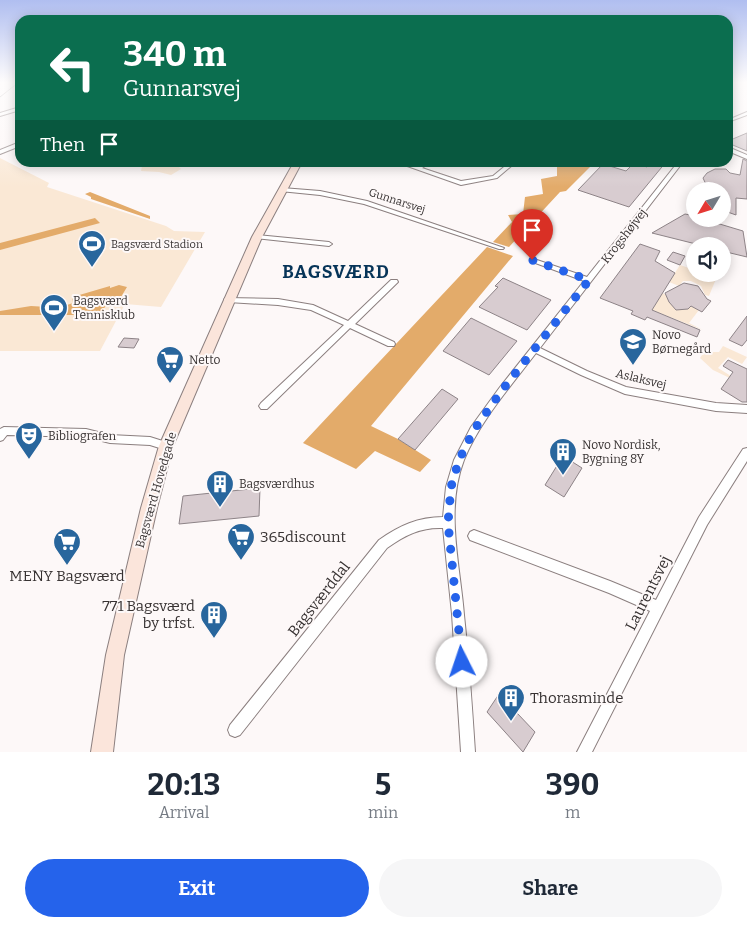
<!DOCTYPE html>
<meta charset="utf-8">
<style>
:root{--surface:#fff;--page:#f6f6f7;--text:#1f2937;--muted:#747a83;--accent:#2563eb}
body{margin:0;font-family:Bitter,serif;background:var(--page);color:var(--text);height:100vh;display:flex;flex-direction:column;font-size:19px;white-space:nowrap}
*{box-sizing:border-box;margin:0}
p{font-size:16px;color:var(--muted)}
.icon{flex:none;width:28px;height:28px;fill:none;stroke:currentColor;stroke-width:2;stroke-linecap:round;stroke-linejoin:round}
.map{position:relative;height:752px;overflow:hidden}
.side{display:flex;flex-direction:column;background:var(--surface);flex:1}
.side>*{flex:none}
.banner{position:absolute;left:15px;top:15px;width:718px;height:152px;border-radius:15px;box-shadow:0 2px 12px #0003;background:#0b6e4f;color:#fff;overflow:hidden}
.needle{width:32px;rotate:232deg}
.tools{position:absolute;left:686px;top:182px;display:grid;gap:10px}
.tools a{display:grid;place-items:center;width:45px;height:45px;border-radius:50%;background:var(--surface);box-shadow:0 2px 12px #0003;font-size:25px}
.pin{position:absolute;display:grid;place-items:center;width:42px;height:42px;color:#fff;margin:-51px -21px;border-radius:50% 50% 50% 0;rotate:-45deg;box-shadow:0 0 5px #0007}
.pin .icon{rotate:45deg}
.me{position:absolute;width:55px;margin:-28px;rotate:356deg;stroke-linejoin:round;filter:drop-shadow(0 0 4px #0008)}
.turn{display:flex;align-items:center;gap:18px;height:105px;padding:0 25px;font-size:22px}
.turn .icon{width:65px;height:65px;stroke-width:2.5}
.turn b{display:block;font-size:35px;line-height:42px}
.then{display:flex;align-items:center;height:48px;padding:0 25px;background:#0003;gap:10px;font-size:19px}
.eta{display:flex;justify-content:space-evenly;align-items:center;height:85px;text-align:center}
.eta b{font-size:30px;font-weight:700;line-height:35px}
.action{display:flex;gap:10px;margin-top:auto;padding:10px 25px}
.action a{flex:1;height:58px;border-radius:30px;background:var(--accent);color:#fff;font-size:20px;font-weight:700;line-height:58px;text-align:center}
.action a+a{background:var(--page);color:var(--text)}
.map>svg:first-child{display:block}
.green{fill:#fae8d5}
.forest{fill:#e3ab6a}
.building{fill:#d8ccd0;stroke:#8d8387}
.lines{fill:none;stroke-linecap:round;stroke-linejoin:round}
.street-casing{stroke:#8b7f7f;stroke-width:2}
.secondary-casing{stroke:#8b7f7f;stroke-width:2}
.street{fill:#fff;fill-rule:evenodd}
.secondary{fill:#fbe5db;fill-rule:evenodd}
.tram{stroke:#8a8585;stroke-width:1}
.route{stroke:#2563eb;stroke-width:9;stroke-dasharray:0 16.2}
.labels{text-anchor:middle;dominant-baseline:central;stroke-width:4;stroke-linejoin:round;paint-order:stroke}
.far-street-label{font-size:11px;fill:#373232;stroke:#fdf8f8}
.far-poi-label{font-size:11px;fill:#373232;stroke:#fdf8f8;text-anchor:start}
.street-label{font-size:12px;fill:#373232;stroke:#fdf8f8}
.poi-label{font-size:12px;fill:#373232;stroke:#fdf8f8;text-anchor:start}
.near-poi-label{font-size:15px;fill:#373232;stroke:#fdf8f8;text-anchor:start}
.near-street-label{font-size:15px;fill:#373232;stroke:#fdf8f8}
.district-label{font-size:18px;font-weight:bold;letter-spacing:1px;fill:#063458;stroke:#fdf8f8}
</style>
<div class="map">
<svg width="747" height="752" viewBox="0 0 747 752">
<rect width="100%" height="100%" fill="#fdf8f8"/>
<g class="green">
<path d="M0,158l49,25 -2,4 119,39 8,5 31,1 -44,75 -36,-3 -25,47h-100z"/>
<path d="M154,163l24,3 3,3 -10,6 -12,-3 -18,-1 1,-5z"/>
<path d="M680,265l15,5v4l18,3 5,-3 -9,22 -4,-1 -4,-9 -10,-5h-8l-4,5 -10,-4z"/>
<path d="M662,293l7,3v6l7,6 12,1 3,-3 8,4 -10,13 14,7 -51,-20z"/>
<path d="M723,346l24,11 -5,7 -14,-7 -10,11 21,13 -1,1 -25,-12 -13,-12 4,-6h15z"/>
</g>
<g class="forest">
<path d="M569,163h25l-28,28 -6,1 -51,55 -16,-5 19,-20 -4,-7 15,-1 2,-17 18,-3 -2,-15 16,-3v-10z"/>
<path d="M90,192l60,24v3l-59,-20v-2l-6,-3z"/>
<path d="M95,218l5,5 -100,27v-7z"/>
<path d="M487,247l26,9 -142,170 27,13 33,21 -11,12 -45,-21 -19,18 -53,-26z"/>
<path d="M119,285l8,2 -9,15h-10l-8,13h-100v-4l31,-5 17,1 1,4 24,-8 -1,-4 4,-3 34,-10v2z"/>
</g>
<g class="building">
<path d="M747,133v18l-19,-8v-2z"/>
<path d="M743,159l4,2v38l-11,-1v17l-14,-5v-19h-13l-6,-13 4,-5 8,-4h11l4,4 10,2z"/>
<path d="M651,162h15l-37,45 -51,-17 25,-26 23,7 8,-8 13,4z"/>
<path d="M685,214l10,2v3h8l40,12 4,26 -25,-6v-5h-18l-52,-13z"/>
<path d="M640,244l20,7 -5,10 20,12 -23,37 48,20 -3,7 -50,-20 -2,3 -14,-6 2,-3 -33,-13z"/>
<path d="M673,252l12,4 -5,9 -13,-5z"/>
<path d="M503,278l48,22 -24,30 -48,-23 19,-20 -3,-1z"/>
<path d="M684,283l14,3 9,13 4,2 -9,11 -11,-6 -3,3 -12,1 -7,-8 -4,-9z"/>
<path d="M747,316v24l-5,6 -13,-6z"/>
<path d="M471,318l46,23 -28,34 -46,-24z"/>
<path d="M124,338l15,1 -5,9 -16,-1z"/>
<path d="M728,360l19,9v33h-5l-21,-13 12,-17 -10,-6z"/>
<path d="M442,389l16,10 -43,51 -17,-11z"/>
<path d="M563,456l19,12 -18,29 -19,-12z"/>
<path d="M260,488l-1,28 -80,8 4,-28z"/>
<path d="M499,694l36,38 -12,20 -36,-40z"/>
</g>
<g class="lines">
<defs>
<g id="street">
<path d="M20,107v3l-20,6v-3z"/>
<path d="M747,112v3l-19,7v-2z"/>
<path d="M20,142v4l-20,8v-4z"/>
<path d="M728,147l19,8v4l-19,-8z"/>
<path d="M396,162h9l12,4 8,-4h7l-10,6 39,13 32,-5 17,-14h6l-19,16 -36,7z"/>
<path d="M678,162h5l-143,186 47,23 39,16 90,16 31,2v8l-31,-2 -91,-17 -44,-19 -45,-22c-25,33 -57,69 -72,107 -19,50 -4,104 0,155 5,46 8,91 11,137h-14l-9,-138 -9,-86c-22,-1 -38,7 -56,20l-147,187 -5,2 -5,-2 -2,-5 2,-5 149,-185c20,-14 39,-23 64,-23l3,-30 8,-27 17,-33 29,-40 84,-106 -54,-20v-2h4l53,18z"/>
<path d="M282,188l38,3 47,10 137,47 -1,1h-4l-135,-45 -44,-9 -40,-4 -1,-1z"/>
<path d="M257,235l72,7 3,2 -3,2 -74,-8 -1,-1z"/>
<path d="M391,280h6l1,2 -43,42 39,18 1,2 -1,2h-6l-38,-18 -83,81h-6l-2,-3 2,-3 83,-78 -33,-15 -33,-5 -50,-3 -4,-2 1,-2 53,1 35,6 35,16z"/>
<path d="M4,427l82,2 24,6 40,2 19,6 2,3 -2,3 -3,1 -16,-5 -40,-2 -24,-6 -79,-2 -4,5 -3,1v-12z"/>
<path d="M747,448v13l-40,64 -115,227h-15l73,-141 -41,-18 -139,-53 -2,-4 2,-4 4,-2 136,51 46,19 43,-83 44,-68z"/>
</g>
<path id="secondary" d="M294,162h8l-40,75 -89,209 -16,62 -33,147 -11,97h-22l15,-97 35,-147 18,-62 93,-209z"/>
</defs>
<use href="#street" class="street-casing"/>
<use href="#secondary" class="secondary-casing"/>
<use href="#street" class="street"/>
<use href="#secondary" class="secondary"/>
<path class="tram" d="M0,97l19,-15"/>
</g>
<linearGradient id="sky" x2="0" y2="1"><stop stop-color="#b0bef0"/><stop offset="0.44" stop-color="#fefcfc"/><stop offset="1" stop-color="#fefcfc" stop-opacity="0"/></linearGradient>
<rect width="747" height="187" fill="url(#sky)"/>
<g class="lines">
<path class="route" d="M462,662l-14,-139 3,-36 8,-27 15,-30 29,-41 86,-109 -57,-20"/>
</g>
<defs>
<symbol id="stadium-pin" viewBox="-11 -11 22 30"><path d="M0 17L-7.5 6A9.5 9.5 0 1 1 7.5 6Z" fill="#28669d" stroke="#fdf8f8"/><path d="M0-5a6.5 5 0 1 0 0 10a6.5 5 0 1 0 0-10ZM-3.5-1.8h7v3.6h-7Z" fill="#fff"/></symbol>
<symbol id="school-pin" viewBox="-11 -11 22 30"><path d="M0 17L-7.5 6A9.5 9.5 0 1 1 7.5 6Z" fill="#28669d" stroke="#fdf8f8"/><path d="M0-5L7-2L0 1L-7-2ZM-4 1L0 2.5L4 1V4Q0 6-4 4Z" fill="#fff"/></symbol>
<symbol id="supermarket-pin" viewBox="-11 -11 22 30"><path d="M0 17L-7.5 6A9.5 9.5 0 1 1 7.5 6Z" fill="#28669d" stroke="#fdf8f8"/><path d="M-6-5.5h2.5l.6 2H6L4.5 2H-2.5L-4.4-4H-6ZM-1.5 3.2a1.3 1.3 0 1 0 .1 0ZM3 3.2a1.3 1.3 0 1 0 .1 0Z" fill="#fff"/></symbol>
<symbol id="theatre-pin" viewBox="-11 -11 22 30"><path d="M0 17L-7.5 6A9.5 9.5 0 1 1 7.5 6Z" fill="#28669d" stroke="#fdf8f8"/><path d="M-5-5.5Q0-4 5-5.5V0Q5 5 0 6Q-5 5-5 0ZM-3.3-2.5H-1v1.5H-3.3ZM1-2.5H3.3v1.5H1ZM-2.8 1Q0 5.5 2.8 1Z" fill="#fff"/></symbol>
<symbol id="building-pin" viewBox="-11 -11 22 30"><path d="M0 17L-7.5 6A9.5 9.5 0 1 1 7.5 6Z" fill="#28669d" stroke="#fdf8f8"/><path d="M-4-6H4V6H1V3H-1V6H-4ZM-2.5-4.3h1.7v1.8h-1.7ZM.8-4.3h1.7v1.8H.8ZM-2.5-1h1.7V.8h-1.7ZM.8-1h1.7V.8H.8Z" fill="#fff"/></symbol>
</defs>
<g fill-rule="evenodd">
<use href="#stadium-pin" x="76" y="228" width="32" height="43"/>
<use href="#stadium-pin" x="38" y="292" width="32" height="43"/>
<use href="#school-pin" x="617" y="326" width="32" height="43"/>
<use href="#supermarket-pin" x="154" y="344" width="32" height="43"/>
<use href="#theatre-pin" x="13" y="420" width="32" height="43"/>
<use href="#building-pin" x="547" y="436" width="32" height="43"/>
<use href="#building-pin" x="204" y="468" width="32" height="43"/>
<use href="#supermarket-pin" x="225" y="521" width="32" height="43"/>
<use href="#supermarket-pin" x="51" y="526" width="32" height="43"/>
<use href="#building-pin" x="198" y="599" width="32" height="43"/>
<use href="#building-pin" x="495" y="682" width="32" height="43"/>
</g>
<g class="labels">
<g class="far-street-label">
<text transform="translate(397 201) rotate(18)">Gunnarsvej</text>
</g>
<g class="far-poi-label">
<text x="111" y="244">Bagsværd Stadion</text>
</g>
<g class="street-label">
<text transform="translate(624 236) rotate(-52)">Krogshøjvej</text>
<text transform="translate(641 379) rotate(14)">Aslaksvej</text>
<text transform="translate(156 490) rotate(-74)">Bagsværd Hovedgade</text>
</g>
<g class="poi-label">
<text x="73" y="301">Bagsværd<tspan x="73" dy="14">Tennisklub</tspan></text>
<text x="652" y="335">Novo<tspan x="652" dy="14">Børnegård</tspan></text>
<text x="189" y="360">Netto</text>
<text x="48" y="436">Bibliografen</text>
<text x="582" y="445">Novo Nordisk,<tspan x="582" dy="14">Bygning 8Y</tspan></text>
<text x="239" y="484">Bagsværdhus</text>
</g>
<g class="near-poi-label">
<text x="260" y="537">365discount</text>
<text x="67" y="576" text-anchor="middle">MENY Bagsværd</text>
<text x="195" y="606" text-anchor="end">771 Bagsværd<tspan x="195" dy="17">by trfst.</tspan></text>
<text x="530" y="698">Thorasminde</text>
</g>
<g class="near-street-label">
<text transform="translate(648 593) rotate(-63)">Laurentsvej</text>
<text transform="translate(319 599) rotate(-52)">Bagsværddal</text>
</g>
<g class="district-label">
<text x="336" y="272">BAGSVÆRD</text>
</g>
</g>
</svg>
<div class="tools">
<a><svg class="needle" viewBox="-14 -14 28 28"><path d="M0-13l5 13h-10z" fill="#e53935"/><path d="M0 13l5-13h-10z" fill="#747a83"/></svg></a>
<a><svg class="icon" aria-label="sound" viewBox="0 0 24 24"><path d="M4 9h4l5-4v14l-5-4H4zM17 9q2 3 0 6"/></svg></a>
</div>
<div class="pin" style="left:532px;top:260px;background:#d93025"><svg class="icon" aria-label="arrive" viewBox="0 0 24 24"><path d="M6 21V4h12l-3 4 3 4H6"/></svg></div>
<svg class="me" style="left:462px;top:662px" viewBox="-20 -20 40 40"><circle r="19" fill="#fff"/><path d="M0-13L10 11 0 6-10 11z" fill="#2563eb"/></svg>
<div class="banner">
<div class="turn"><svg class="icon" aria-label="left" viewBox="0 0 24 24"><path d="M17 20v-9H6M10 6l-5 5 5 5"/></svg><div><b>340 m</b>Gunnarsvej</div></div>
<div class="then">Then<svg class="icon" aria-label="arrive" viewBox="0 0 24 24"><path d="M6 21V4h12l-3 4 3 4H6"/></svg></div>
</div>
</div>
<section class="side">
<div class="eta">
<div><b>20:13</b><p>Arrival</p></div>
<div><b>5</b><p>min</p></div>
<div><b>390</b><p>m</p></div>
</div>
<div class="action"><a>Exit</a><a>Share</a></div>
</section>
